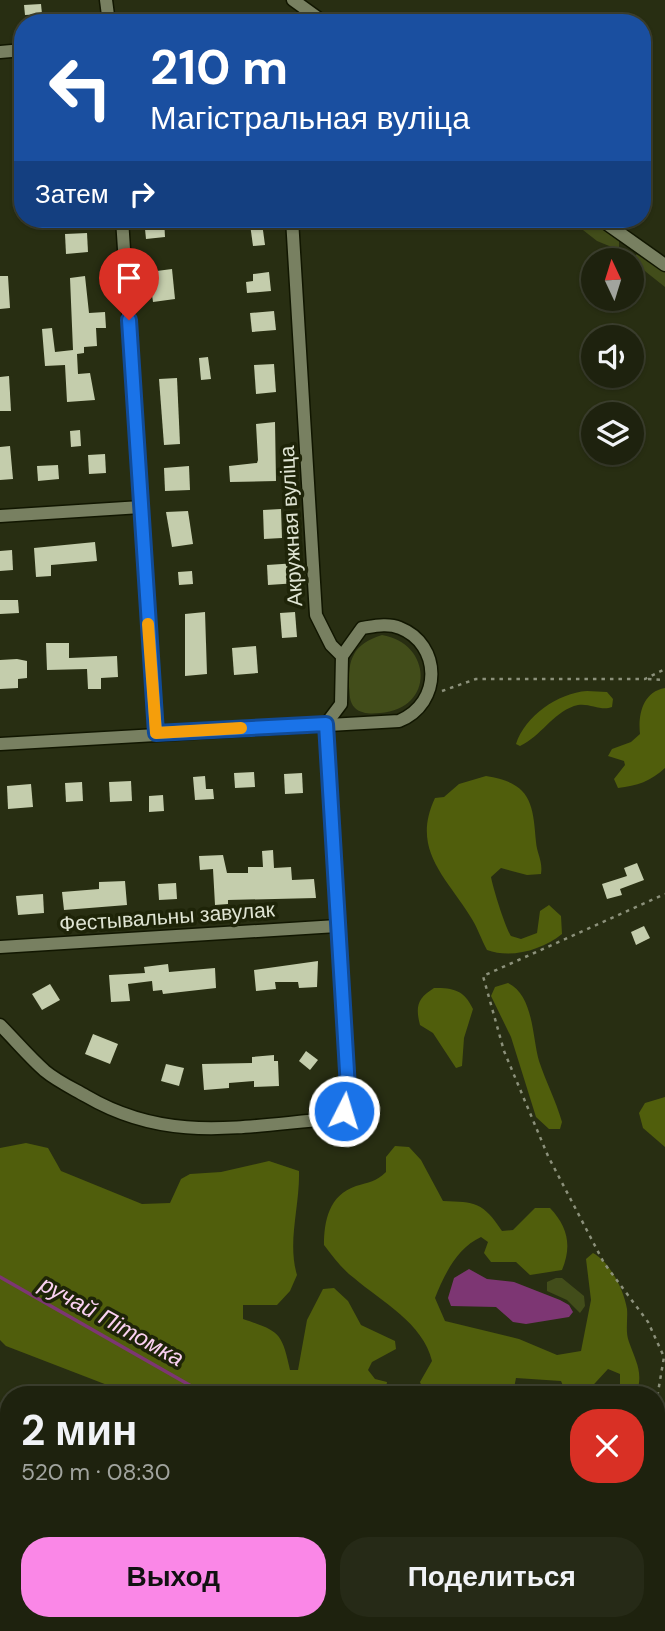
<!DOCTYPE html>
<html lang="ru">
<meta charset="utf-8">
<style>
:root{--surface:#1e220e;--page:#262a17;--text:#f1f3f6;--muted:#a1a49e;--line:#3c3f2e;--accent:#fa87e7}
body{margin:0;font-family:"DM Sans",sans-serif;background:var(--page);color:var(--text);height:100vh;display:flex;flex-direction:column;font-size:26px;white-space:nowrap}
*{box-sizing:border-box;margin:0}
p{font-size:23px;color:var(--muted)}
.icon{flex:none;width:38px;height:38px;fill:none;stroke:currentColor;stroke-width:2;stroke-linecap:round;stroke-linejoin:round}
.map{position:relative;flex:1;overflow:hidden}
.sheet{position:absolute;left:0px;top:1386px;width:665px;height:245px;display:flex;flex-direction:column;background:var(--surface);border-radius:28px 28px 0 0;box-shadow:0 2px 5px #0004,0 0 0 2px var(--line)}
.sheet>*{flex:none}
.guide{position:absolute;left:14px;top:14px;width:637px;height:214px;border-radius:28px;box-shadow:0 2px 5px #0004,0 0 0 2px var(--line);background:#1a4fa0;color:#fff;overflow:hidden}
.needle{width:46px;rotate:356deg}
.buttons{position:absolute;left:581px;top:248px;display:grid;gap:14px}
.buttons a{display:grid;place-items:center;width:63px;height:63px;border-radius:50%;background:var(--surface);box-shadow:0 2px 5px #0004,0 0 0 2px var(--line);font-size:35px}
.pin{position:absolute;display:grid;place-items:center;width:60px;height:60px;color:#fff;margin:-72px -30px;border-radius:50% 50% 50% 0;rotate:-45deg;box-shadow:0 0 7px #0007}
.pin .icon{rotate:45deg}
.me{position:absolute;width:77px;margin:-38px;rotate:5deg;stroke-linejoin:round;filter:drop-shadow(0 0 5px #0008)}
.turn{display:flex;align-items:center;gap:24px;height:147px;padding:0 21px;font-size:32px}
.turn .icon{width:91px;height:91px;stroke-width:2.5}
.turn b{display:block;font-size:49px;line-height:60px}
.then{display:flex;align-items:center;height:66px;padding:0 21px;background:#0003;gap:14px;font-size:26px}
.round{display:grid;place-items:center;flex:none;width:74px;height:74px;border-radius:28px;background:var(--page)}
.headline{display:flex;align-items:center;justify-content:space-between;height:119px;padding:0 21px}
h1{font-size:42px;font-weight:700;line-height:52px}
.cta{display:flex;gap:14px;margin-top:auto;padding:14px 21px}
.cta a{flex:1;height:80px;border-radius:28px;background:var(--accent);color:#111;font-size:28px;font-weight:700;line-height:80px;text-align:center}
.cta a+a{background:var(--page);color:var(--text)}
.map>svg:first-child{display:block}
.green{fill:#424d1a}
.forest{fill:#505e0c}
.water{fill:#7d3673}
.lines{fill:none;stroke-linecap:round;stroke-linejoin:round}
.stream{stroke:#7d3673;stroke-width:3.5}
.building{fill:#c4cdac}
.minor-casing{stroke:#111600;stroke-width:15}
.path{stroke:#8c917b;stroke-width:2.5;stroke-dasharray:3.5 5;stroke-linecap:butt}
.minor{stroke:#788061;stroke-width:12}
.route-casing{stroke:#114b97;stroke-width:18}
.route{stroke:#1a73e8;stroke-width:12}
.slow{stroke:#f59e0b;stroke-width:12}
.labels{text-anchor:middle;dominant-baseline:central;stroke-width:7;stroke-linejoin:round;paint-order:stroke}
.street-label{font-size:21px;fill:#dfe4d3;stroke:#1e2408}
.water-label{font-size:23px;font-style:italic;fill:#fbd1f2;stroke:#1e2408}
</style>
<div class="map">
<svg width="665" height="1631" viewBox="0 0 665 1631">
<rect width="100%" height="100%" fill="#282e12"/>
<g class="green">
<path d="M569,219h20l30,20v11l-22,-9z"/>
<path d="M637,254l28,18v15l-34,-27z"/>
<path d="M382,635c50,8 54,74 -2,78 -8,1 -19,1 -25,-5 -6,-6 -5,-13 -6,-21 -1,-28 4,-43 33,-52z"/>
<path d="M556,1278h6l22,18 1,10 -5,7 -13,-13 -20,-9v-9z"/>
</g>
<g class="forest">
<path d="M665,688v80c-14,13 -28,18 -47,20l-4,-9 11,-14 -1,-4 -16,-5 4,-7 19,-7 9,-8c-2,-18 2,-42 25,-46z"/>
<path d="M587,691l20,1 6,7 -1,8c-12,5 -24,-6 -38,-1 -22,8 -33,30 -54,40l-4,-2c9,-28 42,-51 71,-53z"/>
<path d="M486,776c45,7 47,27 50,66 1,12 7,19 5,32l-14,1 -26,-7 -10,9c2,11 14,50 20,59l10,3 16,-6 3,-22 9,-6 12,11 1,18c-20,16 -51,25 -75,16 -6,-11 -10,-24 -17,-34 -25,-40 -59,-67 -35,-118l9,-1 15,-13z"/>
<path d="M508,983c26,13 24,54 31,78 7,21 17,40 23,61l-2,7h-11l-13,-12 -25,-80 -20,-41 4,-9z"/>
<path d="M434,988c20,0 30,2 39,21l-9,29 -2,28 -6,2 -23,-35 -13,-8c-5,-19 -2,-27 14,-37z"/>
<path d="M665,1097v50l-22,-19 -4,-15 6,-10z"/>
<path d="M26,1143l22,5 13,23 81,33 28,-1 11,-24 9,-5 31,-2 48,-11 30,10c1,35 -12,71 -2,104l-7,16 -13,14h-34v14c36,12 39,13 47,51h8l9,-50 16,-31 11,-1 14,13 13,24 34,16 1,8 -24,13 -4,8 7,9 12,3 -2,13h-264l-6,-7 -109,-42 -6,-6v-192z"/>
<path d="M395,1146l14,1 12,13 22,41c32,1 40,1 59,30l11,-1 22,-22h15c18,19 22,38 12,62l-32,5 -14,-13h-25l-7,-9 4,-11 -7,-5c-24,11 -37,38 -46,61l10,23 74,18 38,16 24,-4 10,-51 -5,-41 7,-6c17,9 31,37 34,56 1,10 -2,23 2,33 7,20 15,31 7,53h-16v-21l-12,-5 -24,26h-17l-6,-14 -45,-3 -2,10 15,7h-71l-14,-8h-22l-2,-5 12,-21c-9,-38 -50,-59 -78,-83 -12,-9 -21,-21 -30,-33 0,-24 5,-50 32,-59 13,-4 20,-4 30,-14v-15z"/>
</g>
<path class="water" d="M469,1269l18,10 27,3 46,18 9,5 4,7 -4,5 -43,7 -13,-2 -17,-15 -45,-1 -3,-8 6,-20z"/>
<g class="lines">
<g class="stream">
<path d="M0,1277l207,118"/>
<path d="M548,1622l3,9"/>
</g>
</g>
<g class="building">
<path d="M41,4l1,10 -17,1 -1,-10z"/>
<path d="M144,219h20l1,18 -19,2z"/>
<path d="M262,223l3,22 -12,1 -3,-22z"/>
<path d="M87,233l1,19 -22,2 -1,-20z"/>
<path d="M172,269l3,30 -22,3 -4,-30z"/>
<path d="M269,272l2,19 -24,2 -1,-11 7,-1v-7z"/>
<path d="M0,276h8l2,32 -10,1z"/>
<path d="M85,276l4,37 16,-1 1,16h-10l1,18 -13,1v6l-7,1 1,20 12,-1 5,27 -28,2 -2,-37 -20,1 -3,-37 10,-1 3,24 18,-2 -3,-72z"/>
<path d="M274,311l2,19 -24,2 -2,-19z"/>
<path d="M208,357l3,22 -10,1 -2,-22z"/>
<path d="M274,364l2,28 -20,2 -2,-29z"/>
<path d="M9,376l2,35h-11v-34z"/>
<path d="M177,378l3,66 -16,1 -5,-66z"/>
<path d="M275,422l1,59 -46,1 -1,-16 28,-3 1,-3 -2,-36z"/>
<path d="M80,430l1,16 -10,1 -1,-16z"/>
<path d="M10,446l3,33 -13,1v-33z"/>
<path d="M105,454l1,19 -17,1 -1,-19z"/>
<path d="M58,465l1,14 -21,2 -1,-15z"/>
<path d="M189,466l1,24 -25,1 -1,-23z"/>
<path d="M281,509l1,29 -18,1 -1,-29z"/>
<path d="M188,511l5,33 -21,3 -6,-35z"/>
<path d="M95,542l2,19 -46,4v11l-15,1 -2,-29z"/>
<path d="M12,550l1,20 -13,1v-20z"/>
<path d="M297,563l1,20 -30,2 -1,-20z"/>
<path d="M192,571l1,13 -14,1 -1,-13z"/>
<path d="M0,600h18l1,13 -19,1z"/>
<path d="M205,612l2,62 -22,2v-62z"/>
<path d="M295,612l2,25 -15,1 -2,-25z"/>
<path d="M46,643h23v15l48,-2 1,21 -17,1v11h-13l-1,-20 -40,1z"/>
<path d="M256,646l2,27 -24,2 -2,-27z"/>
<path d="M17,659l10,2v17l-9,1v9l-18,1v-29z"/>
<path d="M254,772l1,15 -20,1 -1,-15z"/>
<path d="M302,773l1,20 -18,1 -1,-20z"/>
<path d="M205,776l1,13h7l1,10 -19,1 -2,-23z"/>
<path d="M131,781l1,20 -22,1 -1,-20z"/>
<path d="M82,782l1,19 -17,1 -1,-19z"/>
<path d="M31,784l2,23 -25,2 -1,-23z"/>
<path d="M163,795l1,16 -15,1v-16z"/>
<path d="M273,850l1,18 17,-1 1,13 22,-1 2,19 -88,2v4l-13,1 -2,-36 -13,1 -1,-14 24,-1 4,18h21v-6h15l-1,-16z"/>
<path d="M637,863l7,17 -24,9 2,6 -15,4 -5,-15 25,-8 -3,-8z"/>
<path d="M125,881l2,24 -63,5 -2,-18 37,-3v-7z"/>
<path d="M176,883l1,16 -18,1 -1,-16z"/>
<path d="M43,894l1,19 -26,2 -2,-19z"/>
<path d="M644,926l6,12 -14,7 -5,-13z"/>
<path d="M318,961l-1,26 -18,1 -1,-6h-23l1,7 -20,2 -2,-21z"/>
<path d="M168,964l1,8 46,-4 1,20 -53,6 -1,-4 -9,1 -1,-10 -24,3 2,17 -19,1 -2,-27 36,-2 -1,-6z"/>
<path d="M50,984l10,16 -18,10 -10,-16z"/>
<path d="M93,1034l25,10 -8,20 -25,-10z"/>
<path d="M306,1051l12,9 -8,10 -11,-9z"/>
<path d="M274,1055v6h4l1,25 -25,1v-6l-25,2v5l-25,2 -2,-26 50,-1v-6z"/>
<path d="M166,1064l18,4 -5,18 -18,-5z"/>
</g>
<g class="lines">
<defs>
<g id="minor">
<path d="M106,0l3,23"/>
<path d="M293,0l32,23"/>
<path d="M0,52l23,-2"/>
<path d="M122,219l34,514"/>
<path d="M600,219l65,46"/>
<path d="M0,516l141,-9"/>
<path d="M0,744l399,-23c44,-18 42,-77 1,-93 -12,-5 -25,-2 -38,0l-20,28"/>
<path d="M0,947l337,-21"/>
<path d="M0,1025c15,15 29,32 45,46 12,10 27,17 41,25 82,48 155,30 245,23l13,-8 4,-23 -22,-364 15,-20 1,-48 -11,-11 -15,-30 -24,-396"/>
<path d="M0,1570l9,10"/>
<path d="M36,1622l3,9"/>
<path d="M246,1631l2,-9"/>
</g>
</defs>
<use href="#minor" class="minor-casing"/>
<g class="path">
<path d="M648,679l17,1"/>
<path d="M442,691l34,-12h169l20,-10"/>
<path d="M656,1404l8,-47 -16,-35 -44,-59 -56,-107 -44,-105 -21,-75 182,-82"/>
<path d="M607,1631l1,-9"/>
</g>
<use href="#minor" class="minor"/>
</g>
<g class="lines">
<defs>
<path id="route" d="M129,320l27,413 170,-9 22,364 -4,23"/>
</defs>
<use href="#route" class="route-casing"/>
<use href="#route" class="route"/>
<path class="slow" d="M148,624l8,109 85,-5"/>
</g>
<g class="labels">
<g class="street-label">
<text transform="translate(291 526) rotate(-93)">Акружная вуліца</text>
<text transform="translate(167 917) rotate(-4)">Фестывальны завулак</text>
</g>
<g class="water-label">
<text transform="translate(112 1321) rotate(29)">ручай Пітомка</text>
</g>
</g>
</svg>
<div class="buttons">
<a><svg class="needle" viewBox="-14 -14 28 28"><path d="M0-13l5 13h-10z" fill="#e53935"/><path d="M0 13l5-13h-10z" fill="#a1a49e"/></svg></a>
<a><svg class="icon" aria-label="sound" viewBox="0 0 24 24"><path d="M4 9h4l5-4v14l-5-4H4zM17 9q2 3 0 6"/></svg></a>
<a><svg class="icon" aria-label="layers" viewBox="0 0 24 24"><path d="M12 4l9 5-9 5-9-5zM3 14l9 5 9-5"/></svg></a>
</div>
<div class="pin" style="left:129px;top:320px;background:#d93025"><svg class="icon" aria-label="arrive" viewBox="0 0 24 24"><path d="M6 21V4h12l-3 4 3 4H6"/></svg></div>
<svg class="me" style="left:344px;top:1111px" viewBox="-20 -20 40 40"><circle r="17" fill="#1a73e8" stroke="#fff" stroke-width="3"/><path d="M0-11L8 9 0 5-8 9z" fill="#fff"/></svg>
<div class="guide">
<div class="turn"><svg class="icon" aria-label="left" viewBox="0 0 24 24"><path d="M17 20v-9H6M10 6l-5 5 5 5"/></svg><div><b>210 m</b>Магістральная вуліца</div></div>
<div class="then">Затем<svg class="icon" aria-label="right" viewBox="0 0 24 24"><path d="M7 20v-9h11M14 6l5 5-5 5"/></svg></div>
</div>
<section class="sheet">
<div class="headline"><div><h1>2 мин</h1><p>520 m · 08:30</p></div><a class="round" style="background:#d93025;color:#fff"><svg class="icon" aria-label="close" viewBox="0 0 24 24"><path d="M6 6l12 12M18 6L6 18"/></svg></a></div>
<div class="cta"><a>Выход</a><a>Поделиться</a></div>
</section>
</div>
